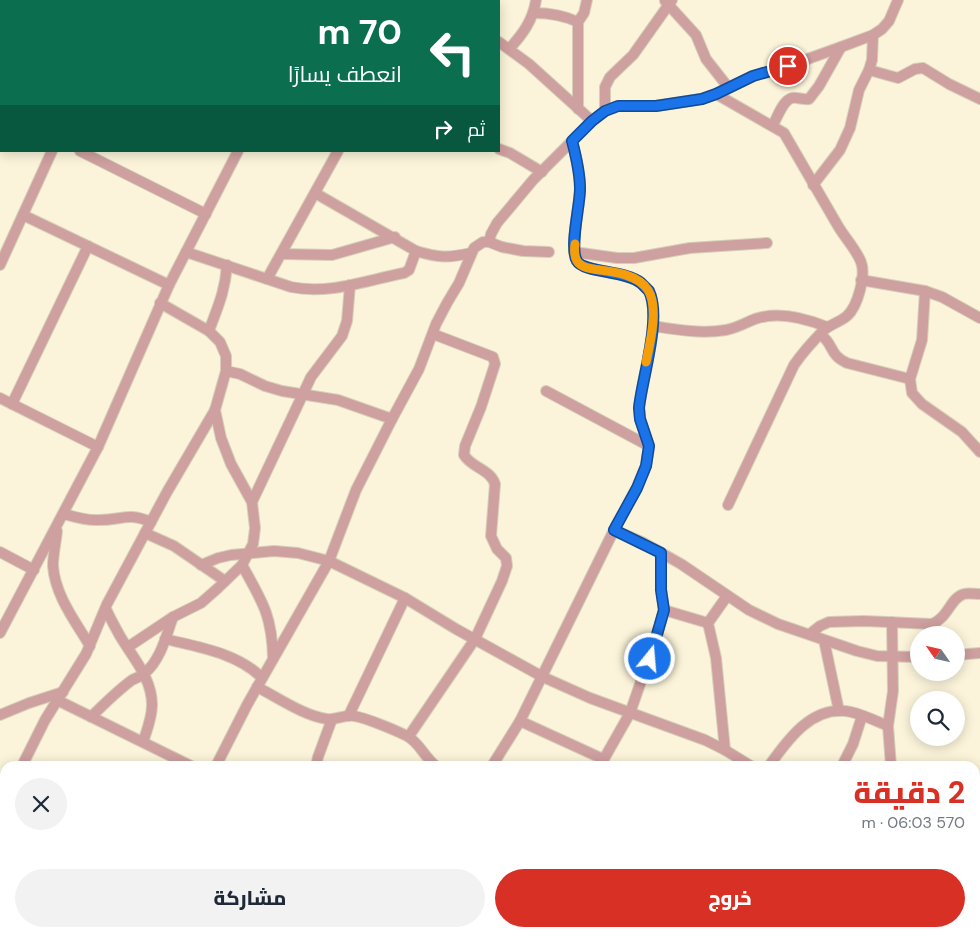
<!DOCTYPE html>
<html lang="ar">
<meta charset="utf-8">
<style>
:root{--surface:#fff;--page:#f2f2f3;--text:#1f2937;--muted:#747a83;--accent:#d93025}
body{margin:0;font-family:"DM Sans",Cairo,sans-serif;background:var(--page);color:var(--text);direction:rtl;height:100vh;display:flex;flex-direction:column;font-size:19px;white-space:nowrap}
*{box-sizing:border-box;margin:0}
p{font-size:16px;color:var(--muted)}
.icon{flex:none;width:28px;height:28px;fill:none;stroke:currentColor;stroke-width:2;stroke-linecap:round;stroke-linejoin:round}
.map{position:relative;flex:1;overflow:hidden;direction:ltr}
.side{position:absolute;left:0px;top:761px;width:980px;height:176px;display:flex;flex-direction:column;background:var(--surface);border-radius:15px 15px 0 0;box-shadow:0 2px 12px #0003;direction:rtl}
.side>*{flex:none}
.guide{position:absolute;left:0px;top:0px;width:500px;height:152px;box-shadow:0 2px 12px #0003;direction:rtl;background:#0b6e4f;color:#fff;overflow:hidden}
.needle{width:32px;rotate:304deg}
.buttons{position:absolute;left:910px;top:626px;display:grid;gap:10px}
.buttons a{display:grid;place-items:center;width:55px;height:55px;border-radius:50%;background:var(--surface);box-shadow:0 2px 12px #0003;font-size:25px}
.pin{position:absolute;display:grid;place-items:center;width:42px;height:42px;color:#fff;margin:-21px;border:2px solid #fff;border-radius:50%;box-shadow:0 1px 5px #0007}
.me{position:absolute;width:55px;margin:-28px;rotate:17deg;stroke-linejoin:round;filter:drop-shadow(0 0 4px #0008)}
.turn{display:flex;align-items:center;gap:18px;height:105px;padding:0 15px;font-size:22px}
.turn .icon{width:65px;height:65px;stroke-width:2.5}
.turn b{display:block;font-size:35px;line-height:42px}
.then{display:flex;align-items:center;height:48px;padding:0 15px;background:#0003;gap:10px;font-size:19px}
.round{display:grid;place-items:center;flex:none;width:52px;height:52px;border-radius:26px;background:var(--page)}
.head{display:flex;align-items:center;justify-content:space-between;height:85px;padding:0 15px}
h1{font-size:30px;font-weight:800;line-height:38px;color:var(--accent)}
.button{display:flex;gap:10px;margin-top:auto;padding:10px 15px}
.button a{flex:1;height:58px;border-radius:30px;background:var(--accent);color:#fff;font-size:20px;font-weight:800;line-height:58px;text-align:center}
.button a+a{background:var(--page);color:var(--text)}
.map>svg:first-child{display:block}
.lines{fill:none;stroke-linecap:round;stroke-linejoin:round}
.street-casing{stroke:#d6d0b9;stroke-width:12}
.secondary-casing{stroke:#d6d0b9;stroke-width:16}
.street{stroke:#cea09f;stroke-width:10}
.secondary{stroke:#b97676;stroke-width:14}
.route-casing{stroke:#114b97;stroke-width:12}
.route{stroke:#1a73e8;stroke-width:9}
.slow{stroke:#f59e0b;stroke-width:9}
</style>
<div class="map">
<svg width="980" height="937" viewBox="0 0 980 937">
<rect width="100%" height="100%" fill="#fbf4da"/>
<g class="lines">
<defs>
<g id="street">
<path d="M104,0l3,1"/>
<path d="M391,0l1,1"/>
<path d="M223,1l1,-1"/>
<path d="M314,1l1,-1"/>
<path d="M665,1l31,34 10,24 22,28"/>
<path d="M534,13c16,0 29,2 44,9"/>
<path d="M499,42l30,22 63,57"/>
<path d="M509,49c14,-15 24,-29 27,-49"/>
<path d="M869,70l29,8 17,-9 8,-1 26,16 31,15"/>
<path d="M716,94l68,39 54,93c7,12 18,23 23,36 5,13 -3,44 -14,54 -7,6 -16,8 -23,14 -11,11 -21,22 -30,35l-66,140"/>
<path d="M578,109v-87l6,-9 3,-13"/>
<path d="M0,111h1"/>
<path d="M605,111v-24l5,-10 23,-22 39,-55"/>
<path d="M773,125c4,-7 10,-25 19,-27 6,-1 11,2 17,1l10,-13 22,-39"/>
<path d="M499,149l11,4 32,19"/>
<path d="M80,151l126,63"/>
<path d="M813,185l27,-35 10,-22 9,-38 10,-20 3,-10 1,-25"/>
<path d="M315,193l101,58c23,7 32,7 55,2"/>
<path d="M23,215l146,70"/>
<path d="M489,242l2,-8 6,-11 36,-43 59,-59 13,-10 13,-5h38l45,-7 15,-5 37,-18 35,-10 53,-19 32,-12 9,-6 7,-8 9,-21"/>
<path d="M186,252l105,35c38,8 76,-7 113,-14l5,-3 7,-19"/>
<path d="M574,252l43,6h17l56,-10 77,-5"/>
<path d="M282,254l50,1 63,-18"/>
<path d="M0,265l52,-114"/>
<path d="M267,279l71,-128"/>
<path d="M861,280l64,11 17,6 38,21"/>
<path d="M925,291l-3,49 -12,39 2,14 10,11 40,28 18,20"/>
<path d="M653,326c25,4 48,8 73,4 11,-2 19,-7 29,-11 23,-8 50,-1 72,8"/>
<path d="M209,331c9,-25 16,-39 18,-66"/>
<path d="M820,334c15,11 8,20 27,29l63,16"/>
<path d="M226,371l14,3 25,12 17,5 56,9 54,19"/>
<path d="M546,391l103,55"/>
<path d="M0,398l98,49"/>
<path d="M12,404l76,-158"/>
<path d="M252,502l59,-125 31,-41 5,-15 3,-36"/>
<path d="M64,514c11,3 23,7 35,6 24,0 28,-8 52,2"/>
<path d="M614,530l28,12 39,22 68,46 29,14 79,27 20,5 42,1"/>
<path d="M57,531c-1,11 -4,23 -4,35 2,29 22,55 37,80"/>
<path d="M145,533l29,13 51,35"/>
<path d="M0,552l34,18"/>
<path d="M201,565l17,-7 13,-3 43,-4 24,2 31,8 76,37 51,31 87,48 47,21 115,42 20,10 26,16"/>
<path d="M242,565c20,36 30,50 31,93"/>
<path d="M106,609c4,9 9,18 14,27 13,22 32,42 32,69 0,13 -5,25 -9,37"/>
<path d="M664,610l44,13"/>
<path d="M0,633l98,-186 71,-162 69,-134"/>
<path d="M810,634l10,-8 9,-4 35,-1 68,3c17,-7 18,-26 32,-30 4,-1 11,0 16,0"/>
<path d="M165,639c33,8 73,14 97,39"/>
<path d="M824,640l15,71"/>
<path d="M128,647l45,-30 28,-14 17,-15 24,-23 11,-21 2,-16 -3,-26 -21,-38 -10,-26 -6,-28 11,-39v-15l-6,-14 -11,-11 -49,-28"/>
<path d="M956,655l24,-2"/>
<path d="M257,687c20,10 47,29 70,32 8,1 14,-3 22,-3 9,-2 48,15 58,20 12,6 18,22 29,30"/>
<path d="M57,700l134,66"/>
<path d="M0,715l29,-12 34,-11"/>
<path d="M349,715l56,-117"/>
<path d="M91,717c13,-13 26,-26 41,-37 4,-2 10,-4 13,-7 16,-14 21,-37 28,-56"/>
<path d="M520,721l83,38"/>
<path d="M409,736l66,-97 27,-58 5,-15 -1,-8 -9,-9 -6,-13 4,-52c-5,-15 -23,-16 -31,-29l1,-9 16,-39 14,-43 -2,-7 -60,-23"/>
<path d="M725,750l-9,-92 -8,-35 19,-27"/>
<path d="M22,766l23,-46 41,-66 21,-50 60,-112 48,-82"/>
<path d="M216,766l31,-61 82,-144 27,-71 36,-71 27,-50 17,-45 11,-21 12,-20 15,-35 9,-6h6l13,5 21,4 26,1"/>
<path d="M316,766l2,-9 14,-38"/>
<path d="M492,766l28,-45 94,-191 23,-42 9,-22 3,-20 -9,-27 -1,-11c3,-30 23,-90 10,-117 -2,-2 -6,-6 -8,-8 -16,-13 -56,-10 -64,-22 -8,-13 3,-55 3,-72 0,-16 -4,-32 -8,-48"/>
<path d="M600,766l30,-53 25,-72 9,-31 -3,-21v-36"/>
<path d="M769,766c19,-27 44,-62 82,-54 13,3 25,9 37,14"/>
<path d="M842,766l11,-22 9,-28"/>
<path d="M891,766l-3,-40 5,-35 -1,-69"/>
<path d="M0,814l5,-11"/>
<path d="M0,838l5,3"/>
<path d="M975,859l5,-18"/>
<path d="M6,932l9,5"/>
<path d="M173,932l4,5"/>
<path d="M338,932l2,5"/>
<path d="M516,932l8,5"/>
<path d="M781,932l10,5"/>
<path d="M959,932l7,5"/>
<path d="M130,937l2,-5"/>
<path d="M424,937l2,-5"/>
<path d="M614,937l2,-5"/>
<path d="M822,937l4,-5"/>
<path d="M945,937l2,-5"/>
</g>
<g id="secondary">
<path d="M36,1v-1"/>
<path d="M0,70l1,-2"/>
</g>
</defs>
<use href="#street" class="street-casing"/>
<use href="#secondary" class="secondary-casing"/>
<use href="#street" class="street"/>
<use href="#secondary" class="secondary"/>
</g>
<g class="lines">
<defs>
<path id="route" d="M650,659l14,-49 -3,-20v-37l-47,-23 23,-42 9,-22 3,-20 -9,-27 -1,-11c3,-30 23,-90 10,-117 -2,-2 -6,-6 -8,-8 -16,-13 -57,-10 -64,-22 -8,-13 3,-55 3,-72 0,-16 -4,-33 -8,-48l20,-20 13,-10 13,-5h38l46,-7 14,-5 37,-18 35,-10"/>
</defs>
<use href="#route" class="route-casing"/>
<use href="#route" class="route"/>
<path class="slow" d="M575,244c-1,8 -1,17 6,21 6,4 13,4 19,5 16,2 38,5 48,20 11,17 2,54 -2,72"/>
</g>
</svg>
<div class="buttons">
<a><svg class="needle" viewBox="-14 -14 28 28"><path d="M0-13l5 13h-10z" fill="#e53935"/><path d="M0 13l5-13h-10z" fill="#747a83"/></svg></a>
<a><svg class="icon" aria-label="search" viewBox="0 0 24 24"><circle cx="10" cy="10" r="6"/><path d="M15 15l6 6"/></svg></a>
</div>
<div class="pin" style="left:788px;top:66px;background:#d93025"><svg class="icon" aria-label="arrive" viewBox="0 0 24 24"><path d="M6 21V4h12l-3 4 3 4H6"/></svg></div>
<svg class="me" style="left:650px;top:659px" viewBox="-20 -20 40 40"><circle r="17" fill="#1a73e8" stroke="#fff" stroke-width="3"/><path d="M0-11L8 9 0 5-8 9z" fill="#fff"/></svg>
<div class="guide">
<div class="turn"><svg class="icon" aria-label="left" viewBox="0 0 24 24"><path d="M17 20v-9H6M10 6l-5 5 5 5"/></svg><div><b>70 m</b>انعطف يسارًا</div></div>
<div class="then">ثم<svg class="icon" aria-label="right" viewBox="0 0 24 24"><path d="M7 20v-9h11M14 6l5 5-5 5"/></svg></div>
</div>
<section class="side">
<div class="head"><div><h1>2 دقيقة</h1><p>570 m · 06:03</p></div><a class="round"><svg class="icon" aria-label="close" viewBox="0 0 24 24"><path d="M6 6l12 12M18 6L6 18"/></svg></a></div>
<div class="button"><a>خروج</a><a>مشاركة</a></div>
</section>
</div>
